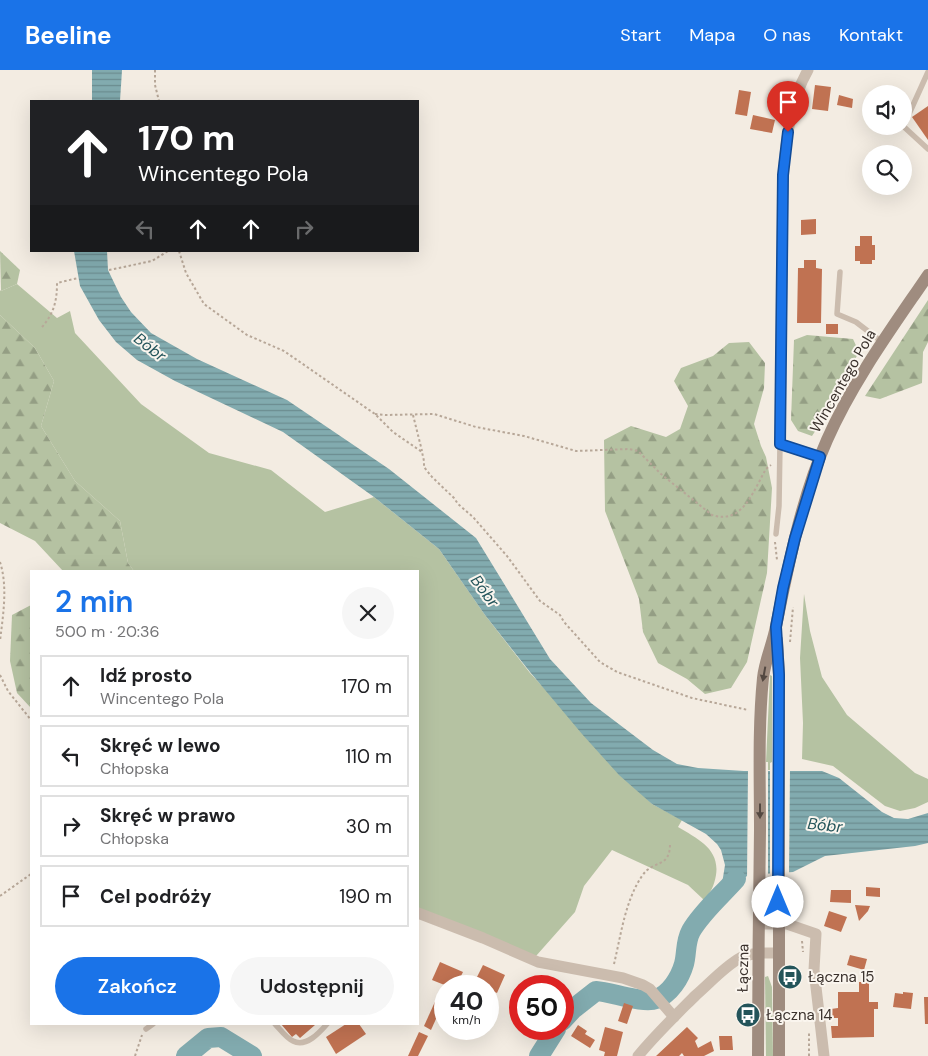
<!DOCTYPE html>
<html lang="pl">
<meta charset="utf-8">
<style>
:root{--surface:#fff;--page:#f6f6f6;--text:#202124;--muted:#757577;--line:#e0e0e0;--accent:#1a73e8}
body{margin:0;font-family:"DM Sans",sans-serif;background:var(--page);color:var(--text);height:100vh;display:flex;flex-direction:column;font-size:19px;white-space:nowrap}
*{box-sizing:border-box;margin:0}
p{font-size:16px;color:var(--muted)}
.icon{flex:none;width:28px;height:28px;fill:none;stroke:currentColor;stroke-width:2;stroke-linecap:round;stroke-linejoin:round}
.map{position:relative;flex:1;overflow:hidden}
.sheet{position:absolute;left:30px;top:500px;width:389px;height:455px;display:flex;flex-direction:column;background:var(--surface);border-radius:0px;box-shadow:0 5px 20px #0002}
.sheet>*{flex:none}
.guide{position:absolute;left:30px;top:30px;width:389px;height:152px;border-radius:0px;box-shadow:0 5px 20px #0002;background:#202124;color:#fff;overflow:hidden}
.tools{position:absolute;left:862px;top:15px;display:grid;gap:10px}
.tools a{display:grid;place-items:center;width:50px;height:50px;border-radius:50%;background:var(--surface);box-shadow:0 5px 20px #0002;font-size:25px}
.speed{position:absolute;left:434px;top:905px;display:flex;gap:10px;font-size:25px;font-weight:700;text-align:center}
.speed>*{display:grid;place-content:center;width:65px;height:65px;border-radius:50%;background:var(--surface);box-shadow:0 5px 20px #0002;line-height:1}
.speed small{font-size:12px;font-weight:400}
.speed .limit{border:8px solid #d22;background:#fff;color:#111}
.pin{position:absolute;display:grid;place-items:center;width:42px;height:42px;color:#fff;margin:-51px -21px;border-radius:50% 50% 50% 0;rotate:-45deg;box-shadow:0 0 5px #0007}
.pin .icon{rotate:45deg}
.me{position:absolute;width:55px;margin:-28px;rotate:0deg;stroke-linejoin:round;filter:drop-shadow(0 0 4px #0008)}
.turn{display:flex;align-items:center;gap:18px;height:105px;padding:0 25px;font-size:22px}
.turn .icon{width:65px;height:65px;stroke-width:2.5}
.turn b{display:block;font-size:35px;line-height:42px}
.lanes{display:flex;align-items:center;height:48px;padding:0 25px;background:#0003;justify-content:center;gap:25px;direction:ltr}
.lanes .off{opacity:.35}
.round{display:grid;place-items:center;flex:none;width:52px;height:52px;border-radius:26px;background:var(--page)}
.headline{display:flex;align-items:center;justify-content:space-between;height:85px;padding:0 25px}
h1{font-size:30px;font-weight:600;line-height:38px;color:var(--accent)}
.cta{display:flex;gap:10px;margin-top:auto;padding:10px 25px}
.cta a{flex:1;height:58px;border-radius:30px;background:var(--accent);color:#fff;font-size:20px;font-weight:600;line-height:58px;text-align:center}
.cta a+a{background:var(--page);color:var(--text)}
ul{padding:0;list-style:none}
li{display:flex;align-items:center;gap:15px;height:62px;margin:0 10px 8px;padding:0 15px;border:2px solid var(--line);border-radius:0px}
li div{flex:1}
li b{display:block;font-size:19px}
li em{font-style:normal}
header{display:flex;align-items:center;gap:30px;box-sizing:border-box;height:70px;padding:0 25px;background:var(--accent);color:#fff}
header strong{font-size:24px}
nav{display:flex;gap:28px;margin-inline-start:auto;font-size:18px}
.map>svg:first-child{display:block}
.grass{fill:#b5c2a2}
.forest{fill:url(#forest-firs)}
.water{fill:url(#water-rules)}
.pier{fill:#f3ece2}
.lines{fill:none;stroke-linecap:round;stroke-linejoin:round}
.river{stroke:#82abaf;stroke-width:20}
.building{fill:#c07252}
.path{stroke:#b7a798;stroke-width:2;stroke-dasharray:2.5 2.5;stroke-linecap:butt}
.service{stroke:#cbbcae;stroke-width:5.5}
.minor{stroke:#cbbcae;stroke-width:11}
.secondary{stroke:#9f8c7f;stroke-width:12}
.oneway{fill:#534841}
.route-casing{stroke:#114b97;stroke-width:12}
.route{stroke:#1a73e8;stroke-width:9}
.labels{text-anchor:middle;dominant-baseline:central;stroke-width:4;stroke-linejoin:round;paint-order:stroke}
.street-label{font-size:15px;fill:#3a312c;stroke:#faf5ee}
.poi-label{font-size:15px;fill:#3a312c;stroke:#faf5ee;text-anchor:start}
.water-label{font-size:16px;font-style:italic;fill:#23545a;stroke:#faf5ee}
</style>
<header>
<strong>Beeline</strong>
<nav><a>Start</a><a>Mapa</a><a>O nas</a><a>Kontakt</a></nav>
</header>
<div class="map">
<svg width="928" height="986" viewBox="0 0 928 986">
<defs>
<pattern id="forest-firs" width="22" height="20" patternUnits="userSpaceOnUse" patternTransform="scale(1.25)"><rect width="22" height="20" fill="#b5c2a2"/><path d="M5 1l3.5 6h-7zM16 11l3.5 6h-7z" fill="#949e84"/></pattern>
<pattern id="water-rules" width="6" height="5" patternUnits="userSpaceOnUse" patternTransform="scale(1.25)"><rect width="6" height="5" fill="#82abaf"/><path d="M0 2.5h6" fill="none" stroke="#6b8c8f"/></pattern>
</defs>
<rect width="100%" height="100%" fill="#f3ece2"/>
<g class="grass">
<path d="M17,214l40,34 13,-7 5,22 66,71 68,49 62,17 54,42 49,-15 65,52 46,66 45,58 122,131 30,16 -4,7c20,12 42,22 38,48 -2,11 -5,17 -12,25l-16,-15 -76,-35 -28,36 -9,26 -39,44 -118,-47v-338h-284l-6,-8 -8,-42 -45,-40 -34,-55 13,-45 -19,-33 -35,-33v-25l1,1z"/>
<path d="M804,524l6,37 12,46 25,38 68,58 13,6v23l-13,6 -15,3 -15,-5 -52,-40 -31,-7 1,-36 -3,-65z"/>
<path d="M770,605l2,1v86l-2,1v7h-2v-8h-2z"/>
<path d="M768,906l4,11 1,69h-7l-1,-79z"/>
</g>
<g class="forest">
<path d="M0,181l20,19 -3,14 -16,7z"/>
<path d="M928,230v42l-5,10 -1,31 -42,16 -15,-3z"/>
<path d="M0,245l35,33 19,33 -13,45 34,55 45,40 8,42 6,8h-71l-28,-30 -35,-18z"/>
<path d="M807,265l46,4 6,13c-16,28 -28,57 -47,84l-14,-5 -7,-11 3,-80z"/>
<path d="M749,272l16,21 -1,25 -10,36 7,22 5,11 6,31 -5,85 -20,89 -16,26 -26,6 -18,-15 -29,-16 -15,-31 -4,-33 -34,-88 -1,-71 27,-14 35,11 14,-8 8,-23 -14,-25 7,-13 32,-12 16,-13z"/>
<path d="M31,535v103l-14,-15 -7,-32 2,-46z"/>
</g>
<g class="water">
<path d="M92,0h30l-2,31h-28z"/>
<path d="M74,181h33l1,19 13,27 10,15 20,21 46,26 90,41 102,69 87,69 74,121 41,44 62,47 24,14 21,4 46,3h78l17,7 43,34 12,6 14,1 20,-6v30l-13,3 -90,10 -32,16 -45,3 -28,26 -4,-3 5,-8 4,-25 -4,-15 -4,-6 -11,-10 -54,-30 -33,-29 -37,-41 -52,-62 -45,-57 -46,-66 -65,-52 -91,-65 -108,-51 -38,-21 -21,-18 -17,-22 -19,-34z"/>
</g>
<g class="pier">
<path d="M768,698v108l-19,1 -2,2 1,-110z"/>
<path d="M770,698h20l-1,107 -19,1z"/>
</g>
<g class="lines">
<g class="river">
<path d="M562,951l11,-12 23,-18c15,1 48,13 60,8 14,-5 24,-21 28,-35 3,-11 1,-22 7,-33 11,-19 30,-35 45,-52"/>
<path d="M186,986l22,-18 13,-1 31,19"/>
<path d="M539,986l17,-27"/>
</g>
</g>
<g class="building">
<path d="M815,15l16,2 -3,24 -16,-2z"/>
<path d="M739,20l12,2 -4,24 -12,-2z"/>
<path d="M839,25l14,4 -1,9 -15,-3z"/>
<path d="M928,36v34l-16,-23z"/>
<path d="M753,45l22,5 -3,13 -22,-4z"/>
<path d="M816,149v15l-15,1v-15z"/>
<path d="M860,166h12v9h3v15h-3v4h-12v-3h-5v-15h5z"/>
<path d="M804,190h12v8l6,1 -1,54h-24l1,-55h6z"/>
<rect x="826" y="254" width="12" height="10"/>
<path d="M866,817l14,1v9l-14,-1z"/>
<path d="M831,820h20v13l-21,-1z"/>
<path d="M855,835l15,1 -2,5 -9,10z"/>
<path d="M829,841l18,6 -6,15 -17,-6z"/>
<path d="M850,885l17,4 -3,11 -17,-5z"/>
<path d="M440,892l23,10 -7,14h-9l-15,-6z"/>
<path d="M483,895l22,10 -8,18 -9,-4v-3h-7l-7,-3z"/>
<path d="M859,912h10v20h9v7h-4v28l-42,1 -1,-12h7v-8h-7v-9l7,-1v-16h21z"/>
<path d="M903,922l10,1 -2,16 -18,-2 2,-14 8,1z"/>
<path d="M438,925l7,4 -14,31 -7,-4z"/>
<path d="M924,927h4v27h-3z"/>
<path d="M624,933l9,3 -6,18 -9,-3z"/>
<path d="M281,954h32l2,1 -15,13 -4,-4 -4,3z"/>
<path d="M346,954h13l7,10 -30,20 -10,-17z"/>
<path d="M578,955l9,6 -2,3 10,6 -5,8 -19,-12z"/>
<path d="M605,957l18,5 -6,24h-13l1,-4 -6,-2z"/>
<path d="M687,957l11,11 -3,3 3,7 13,-7 3,10 -10,5h-20l-2,-3 -3,3h-23z"/>
<path d="M419,962l9,4 -10,20h-10z"/>
<path d="M719,966h13l1,14h-13z"/>
</g>
<g class="lines">
<g class="path">
<path d="M155,0v15l4,16"/>
<path d="M179,181l7,22 18,31 43,31 37,16 91,63 18,18 29,20 2,9v6l8,10 22,21 4,6 15,13 34,39 33,45 20,14 4,7 36,40 17,10 75,26 56,12"/>
<path d="M109,200l43,-9 16,-10"/>
<path d="M42,257c12,-14 15,-26 15,-44l21,-5"/>
<path d="M375,344l11,1 48,-1 42,13 48,9 52,15 53,-2 9,2 23,23 51,41c31,10 41,-24 54,-46l5,-4"/>
<path d="M413,345l9,36"/>
<path d="M775,472l2,18"/>
<path d="M0,492c8,25 3,53 0,79"/>
<path d="M790,572l3,-35"/>
<path d="M0,605l8,16 23,29"/>
<path d="M0,826l31,-22"/>
<path d="M802,871l1,11"/>
<path d="M614,894c7,-29 11,-63 28,-88 11,-17 28,-7 28,-32"/>
<path d="M135,986l7,-21"/>
<path d="M809,986v-23"/>
</g>
<g class="service">
<path d="M904,55l24,-53"/>
<path d="M903,56l25,23"/>
<path d="M840,202l-3,42 19,8 26,20"/>
<path d="M776,464l3,-28 1,-62"/>
<path d="M275,954c5,5 11,14 18,17 13,7 27,-9 34,-17"/>
<path d="M146,959l7,-5"/>
</g>
<g class="minor">
<path d="M808,0c-18,31 -22,71 -25,105l-3,269 40,13"/>
<path d="M418,843l65,25 55,24 85,16 20,7 7,4 24,28"/>
<path d="M759,854h28l29,10 -2,36 10,86"/>
<path d="M638,986c18,-22 38,-41 58,-61 14,-12 28,-28 44,-37 12,-6 25,-5 38,-5"/>
</g>
<g class="secondary">
<path d="M777,570l2,35v381"/>
<path d="M758,986c0,-75 1,-151 2,-226 0,-50 -2,-102 3,-152 2,-18 10,-35 13,-52 13,-63 25,-127 51,-186 26,-59 65,-112 101,-165"/>
</g>
</g>
<defs><path id="oneway-solid" d="M-6-.8H1V-3.2L6.5 0L1 3.2V.8H-6Z" transform="scale(1.25)"/></defs>
<g class="oneway">
<use href="#oneway-solid" transform="translate(764 604) rotate(100)"/>
<use href="#oneway-solid" transform="translate(760 741) rotate(90)"/>
</g>
<g class="lines">
<defs>
<path id="route" d="M778,832l1,-227 -3,-48 7,-39 12,-50 25,-81 -40,-13 3,-269 5,-43"/>
</defs>
<use href="#route" class="route-casing"/>
<use href="#route" class="route"/>
</g>
<defs>
<symbol id="bus-disc" viewBox="-11 -11 22 22"><circle r="9.5" fill="#23545a" stroke="#faf5ee"/><path d="M-5-6H5V4H4V6H2V4H-2V6H-4V4H-5ZM-3.5-4V0h7V-4ZM-3.5 1.2v1.5H-2V1.2ZM2 1.2v1.5H3.5V1.2Z" fill="#fff"/></symbol>
</defs>
<g fill-rule="evenodd">
<use href="#bus-disc" x="776" y="893" width="28" height="28"/>
<use href="#bus-disc" x="734" y="931" width="28" height="28"/>
</g>
<g class="labels">
<g class="street-label">
<text transform="translate(843 311) rotate(-60)">Wincentego Pola</text>
<text transform="translate(743 898) rotate(-89)">Łączna</text>
</g>
<g class="poi-label">
<text x="808" y="907">Łączna 15</text>
<text x="766" y="945">Łączna 14</text>
</g>
<g class="water-label">
<text transform="translate(150 277) rotate(37)">Bóbr</text>
<text transform="translate(485 521) rotate(53)">Bóbr</text>
<text transform="translate(825 755) rotate(6)">Bóbr</text>
</g>
</g>
</svg>
<div class="tools">
<a><svg class="icon" aria-label="sound" viewBox="0 0 24 24"><path d="M4 9h4l5-4v14l-5-4H4zM17 9q2 3 0 6"/></svg></a>
<a><svg class="icon" aria-label="search" viewBox="0 0 24 24"><circle cx="10" cy="10" r="6"/><path d="M15 15l6 6"/></svg></a>
</div>
<div class="speed"><div>40<small>km/h</small></div><div class="limit">50</div></div>
<div class="pin" style="left:788px;top:62px;background:#d93025"><svg class="icon" aria-label="arrive" viewBox="0 0 24 24"><path d="M6 21V4h12l-3 4 3 4H6"/></svg></div>
<svg class="me" style="left:778px;top:832px" viewBox="-20 -20 40 40"><circle r="19" fill="#fff"/><path d="M0-13L10 11 0 6-10 11z" fill="#1a73e8"/></svg>
<div class="guide">
<div class="turn"><svg class="icon" aria-label="ahead" viewBox="0 0 24 24"><path d="M12 20V5M6 11l6-6 6 6"/></svg><div><b>170 m</b>Wincentego Pola</div></div>
<div class="lanes"><svg class="icon off" aria-label="left" viewBox="0 0 24 24"><path d="M17 20v-9H6M10 6l-5 5 5 5"/></svg><svg class="icon" aria-label="ahead" viewBox="0 0 24 24"><path d="M12 20V5M6 11l6-6 6 6"/></svg><svg class="icon" aria-label="ahead" viewBox="0 0 24 24"><path d="M12 20V5M6 11l6-6 6 6"/></svg><svg class="icon off" aria-label="right" viewBox="0 0 24 24"><path d="M7 20v-9h11M14 6l5 5-5 5"/></svg></div>
</div>
<section class="sheet">
<div class="headline"><div><h1>2 min</h1><p>500 m · 20:36</p></div><a class="round"><svg class="icon" aria-label="close" viewBox="0 0 24 24"><path d="M6 6l12 12M18 6L6 18"/></svg></a></div>
<ul>
<li><svg class="icon" aria-label="ahead" viewBox="0 0 24 24"><path d="M12 20V5M6 11l6-6 6 6"/></svg><div><b>Idź prosto</b><p>Wincentego Pola</p></div><em>170 m</em></li>
<li><svg class="icon" aria-label="left" viewBox="0 0 24 24"><path d="M17 20v-9H6M10 6l-5 5 5 5"/></svg><div><b>Skręć w lewo</b><p>Chłopska</p></div><em>110 m</em></li>
<li><svg class="icon" aria-label="right" viewBox="0 0 24 24"><path d="M7 20v-9h11M14 6l5 5-5 5"/></svg><div><b>Skręć w prawo</b><p>Chłopska</p></div><em>30 m</em></li>
<li><svg class="icon" aria-label="arrive" viewBox="0 0 24 24"><path d="M6 21V4h12l-3 4 3 4H6"/></svg><div><b>Cel podróży</b></div><em>190 m</em></li>
</ul>
<div class="cta"><a>Zakończ</a><a>Udostępnij</a></div>
</section>
</div>
